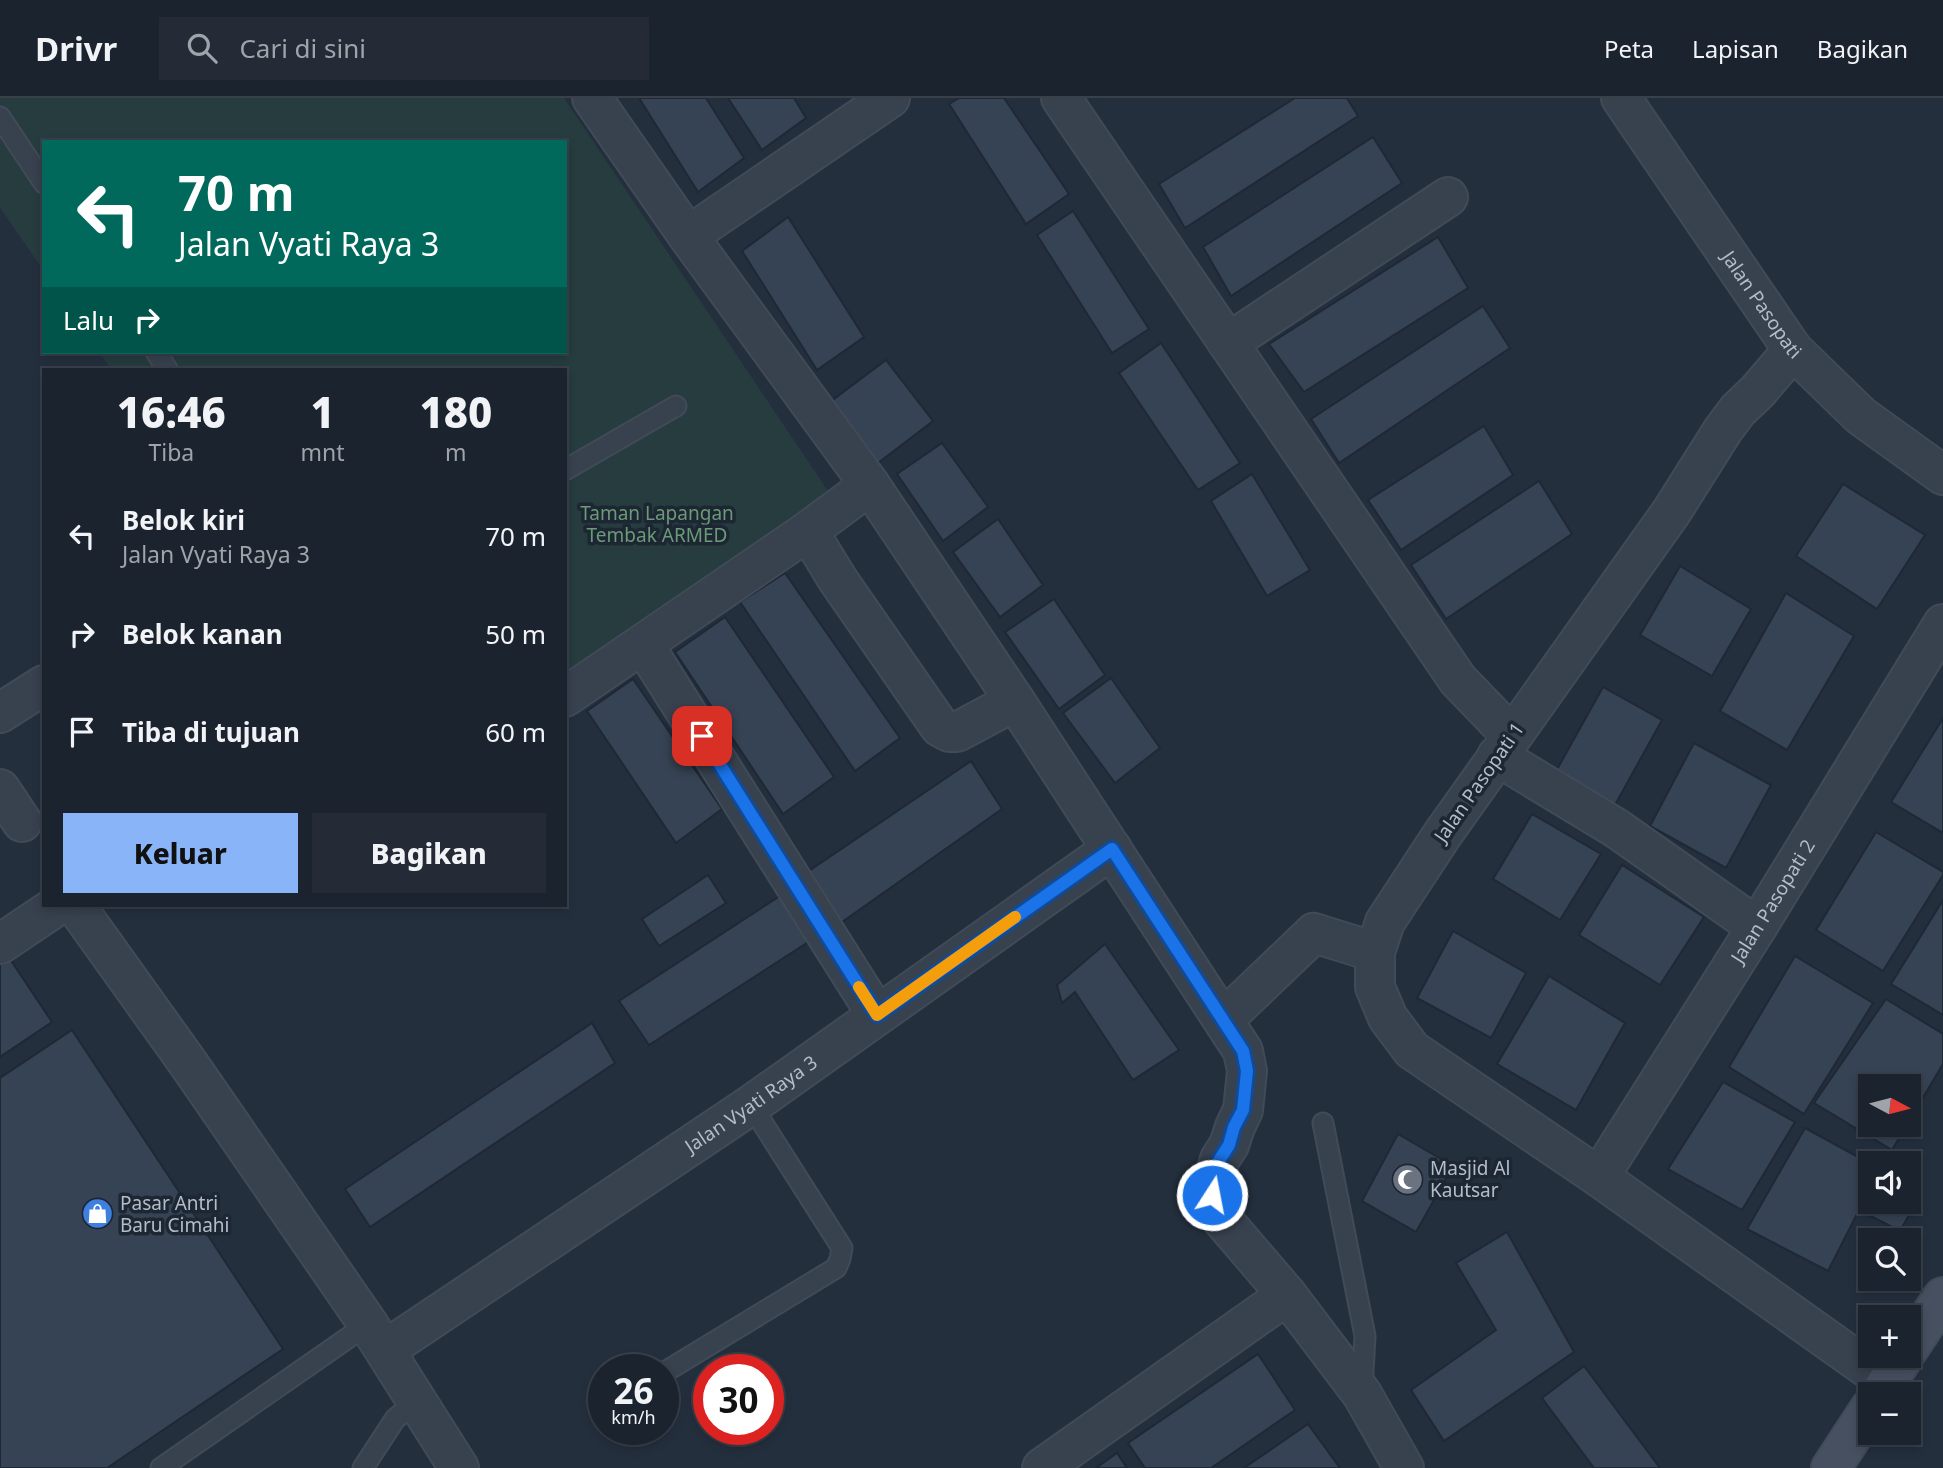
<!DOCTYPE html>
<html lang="id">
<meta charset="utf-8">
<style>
:root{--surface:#1b232e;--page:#242b36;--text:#f1f3f6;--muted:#a0a4aa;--line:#39404a;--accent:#8ab4f8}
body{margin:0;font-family:"Noto Sans",sans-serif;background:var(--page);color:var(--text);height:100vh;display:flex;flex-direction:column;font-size:26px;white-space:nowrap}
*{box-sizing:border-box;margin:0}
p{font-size:23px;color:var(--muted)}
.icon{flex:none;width:38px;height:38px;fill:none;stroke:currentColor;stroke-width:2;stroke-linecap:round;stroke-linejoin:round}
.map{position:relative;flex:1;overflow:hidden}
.panel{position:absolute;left:42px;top:270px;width:525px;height:539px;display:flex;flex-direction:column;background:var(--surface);border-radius:0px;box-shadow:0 4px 10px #0003,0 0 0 2px var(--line)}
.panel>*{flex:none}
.banner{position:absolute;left:42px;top:42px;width:525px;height:214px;border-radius:0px;box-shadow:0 4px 10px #0003,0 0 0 2px var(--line);background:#00695c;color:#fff;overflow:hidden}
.needle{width:46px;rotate:97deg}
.buttons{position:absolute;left:1858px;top:976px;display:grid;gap:14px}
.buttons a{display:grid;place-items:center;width:63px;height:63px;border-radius:0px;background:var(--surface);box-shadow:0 4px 10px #0003,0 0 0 2px var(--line);font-size:35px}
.speed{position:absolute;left:588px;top:1256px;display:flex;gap:14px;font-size:35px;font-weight:700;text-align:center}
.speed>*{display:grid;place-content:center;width:91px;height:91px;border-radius:50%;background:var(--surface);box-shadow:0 4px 10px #0003,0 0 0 2px var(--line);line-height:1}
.speed small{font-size:18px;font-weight:400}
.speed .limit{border:10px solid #d22;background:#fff;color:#111}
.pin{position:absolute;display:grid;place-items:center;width:60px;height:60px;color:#fff;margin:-30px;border-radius:14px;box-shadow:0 4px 10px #0006}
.me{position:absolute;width:77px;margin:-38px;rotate:11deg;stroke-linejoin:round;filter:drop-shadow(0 0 5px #0008)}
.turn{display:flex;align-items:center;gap:24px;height:147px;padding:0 21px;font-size:32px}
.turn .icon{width:91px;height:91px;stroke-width:2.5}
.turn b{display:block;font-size:49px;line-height:60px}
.then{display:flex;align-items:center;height:66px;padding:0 21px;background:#0003;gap:14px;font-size:26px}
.eta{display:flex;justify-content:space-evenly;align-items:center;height:119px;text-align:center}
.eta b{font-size:42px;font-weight:800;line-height:49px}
.action{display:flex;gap:14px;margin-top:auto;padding:14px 21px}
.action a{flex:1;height:80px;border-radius:0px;background:var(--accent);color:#111;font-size:28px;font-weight:800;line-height:80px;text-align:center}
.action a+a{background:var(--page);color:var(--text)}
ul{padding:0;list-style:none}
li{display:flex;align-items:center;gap:21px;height:98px;padding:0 21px}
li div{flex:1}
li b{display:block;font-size:26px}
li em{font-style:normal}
header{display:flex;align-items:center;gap:42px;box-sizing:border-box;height:98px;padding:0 35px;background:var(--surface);border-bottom:2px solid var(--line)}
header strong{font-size:33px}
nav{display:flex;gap:38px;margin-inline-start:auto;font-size:24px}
.search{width:490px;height:63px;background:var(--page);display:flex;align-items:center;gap:18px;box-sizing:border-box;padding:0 24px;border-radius:0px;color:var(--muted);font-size:26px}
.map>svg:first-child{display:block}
.green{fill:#263c3f}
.building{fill:#364354;stroke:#1f2835;stroke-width:2}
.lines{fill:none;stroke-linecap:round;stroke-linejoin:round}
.lane-casing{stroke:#414a57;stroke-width:23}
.street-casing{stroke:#414a57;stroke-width:42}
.secondary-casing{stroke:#414a57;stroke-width:42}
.lane{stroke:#38414e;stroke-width:19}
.street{stroke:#38414e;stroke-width:38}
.secondary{stroke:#465061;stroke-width:38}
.route-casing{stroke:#114b97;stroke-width:18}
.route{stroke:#1a73e8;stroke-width:12}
.slow{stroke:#f59e0b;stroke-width:12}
.labels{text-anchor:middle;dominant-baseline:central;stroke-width:7;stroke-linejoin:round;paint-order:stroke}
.street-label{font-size:19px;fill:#b4bcc9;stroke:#1d2633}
.park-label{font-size:19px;fill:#6b9a76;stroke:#1d2633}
.poi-label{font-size:19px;fill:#b4bcc9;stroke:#1d2633;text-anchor:start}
</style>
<header>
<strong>Drivr</strong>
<div class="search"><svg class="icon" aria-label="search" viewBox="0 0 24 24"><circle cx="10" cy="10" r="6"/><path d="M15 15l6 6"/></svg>Cari di sini</div>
<nav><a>Peta</a><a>Lapisan</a><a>Bagikan</a></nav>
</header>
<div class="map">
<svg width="1943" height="1370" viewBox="0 0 1943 1370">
<rect width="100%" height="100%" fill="#242f3e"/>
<path class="green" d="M0,0h564l268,399 -267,185v-313h-454l-12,-17h466v-210h-521v129l-44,-63z"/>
<g class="building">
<path d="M639,0h67l38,60 -46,34z"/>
<path d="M728,0h66l12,20 -44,32z"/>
<path d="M959,0h45l65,96 -43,30 -77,-120z"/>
<path d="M1295,0h52l11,18 -173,112 -26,-44z"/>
<path d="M1373,39l29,46 -171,113 -28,-49z"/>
<path d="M1073,113l76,118 -37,24 -75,-118z"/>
<path d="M788,119l76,120 -47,33 -75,-119z"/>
<path d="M1438,139l30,51 -164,104 -35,-48z"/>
<path d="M1483,208l27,42 -171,115 -28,-44z"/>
<path d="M1161,245l79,120 -42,27 -79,-117z"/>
<path d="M886,262l47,61 -55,42 -48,-61z"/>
<path d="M1484,328l29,49 -112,75 -33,-50z"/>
<path d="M942,345l46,64 -45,34 -46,-67z"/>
<path d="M1252,376l58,96 -43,26 -56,-95z"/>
<path d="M1539,383l33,53 -126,85 -35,-54z"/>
<path d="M1843,386l82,51 -48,74 -81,-53z"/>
<path d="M998,421l45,66 -43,32 -47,-65z"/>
<path d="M1680,468l71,43 -39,67 -72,-41z"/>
<path d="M785,475l115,165 -45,33 -115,-169z"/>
<path d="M1786,495l68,43 -67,114 -67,-39z"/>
<path d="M1054,501l51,76 -46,34 -54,-77z"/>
<path d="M725,519l109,160 -51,37 -108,-162z"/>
<path d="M1111,580l49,70 -45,35 -52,-70z"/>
<path d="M633,581l89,130 -46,34 -89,-132z"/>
<path d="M1603,589l59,33 -52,94 -60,-32z"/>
<path d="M1943,620v115l-52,-31z"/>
<path d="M1694,645l77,42 -45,83 -76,-42z"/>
<path d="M971,663l31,48 -167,118 -35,-50z"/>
<path d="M1532,716l69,40 -41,66 -67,-41z"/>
<path d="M1876,734l67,40v3l-60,96 -67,-41z"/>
<path d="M1622,767l82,52 -44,68 -81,-50z"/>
<path d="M708,777l18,28 -67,43 -17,-27z"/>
<path d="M786,794l30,45 -167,108 -30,-44z"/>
<path d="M1943,802v115l-52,-31z"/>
<path d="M1453,833l73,42 -35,65 -74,-40z"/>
<path d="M0,846l52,78 -52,35z"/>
<path d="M1105,846l74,106 -46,30 -58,-88 -13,11 -5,-18z"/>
<path d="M1795,858l78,47 -69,111 -75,-47z"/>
<path d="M1549,878l76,47 -49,87 -79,-46z"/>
<path d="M1886,901l57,35v30l-34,57v-34h-38v38h36l-15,25 -78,-47z"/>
<path d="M592,925l23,40 -245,164 -25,-38z"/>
<path d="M72,932l211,319 -176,119h-107v-390z"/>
<path d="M1723,984l72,40 -53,88 -74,-41z"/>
<path d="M1805,1030l66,36v38h38v-17l13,7 -22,39 -41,-21 -31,61 -81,-42z"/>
<path d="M1398,1036l55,32 -37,66 -54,-31z"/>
<path d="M1507,1134l67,120 -130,89 -33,-51 85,-60 -40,-67z"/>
<path d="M1258,1256l37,56 -84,58h-66l-17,-25z"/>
<path d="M1584,1268l76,102h-66l-52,-70z"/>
<path d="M1308,1326l32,44h-96z"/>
<path d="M1117,1355l10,15h-31z"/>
</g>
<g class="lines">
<defs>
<g id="lane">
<path d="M0,19l44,66"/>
<path d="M156,254l11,17"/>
<path d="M565,372l111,-64"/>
<path d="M1323,1025l42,213 -3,54"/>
<path d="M663,1275l173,-105 4,-9 2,-11 -91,-143"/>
<path d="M161,1370l207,-144"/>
<path d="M363,1370l32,-49 22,-18"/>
</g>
<g id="street">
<path d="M592,0l96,138 182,249 145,216 228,350 4,20 -4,39 -8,17 -6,18 -9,14 -5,17 -3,19 4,17 71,83 75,99 42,74"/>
<path d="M1061,0l397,582 53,55"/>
<path id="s1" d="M1621,0l172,252 68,66 82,59"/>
<path d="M688,138l202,-138"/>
<path d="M1228,245l220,-146"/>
<path d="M1793,252l-36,42 -19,18 -15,20 -51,81 -230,324 -57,87 -10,30v35l13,31 24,32 187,127 288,205"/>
<path d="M870,387l-62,46 30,49 102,147 9,5h8l58,-31"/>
<path d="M643,546l234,371"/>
<path d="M565,599l243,-166"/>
<path d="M0,615l44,-28"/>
<path d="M1497,658l119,72 141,99"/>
<path d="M0,691l22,33"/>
<path d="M75,807l113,158 180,261 91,144"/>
<path d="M0,846l58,-39"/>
<path d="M1223,922l91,-87 61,19"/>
<path id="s2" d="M1599,1079l158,-250 186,-303"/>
<path id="s3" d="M385,1252l366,-245 361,-256"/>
<path d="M1042,1370l245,-173"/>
</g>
<g id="secondary">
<path d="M1909,1250l34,-51"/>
<path d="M1879,1297l25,-39"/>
<path d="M1831,1370l40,-61"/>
</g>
</defs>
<use href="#lane" class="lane-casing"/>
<use href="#street" class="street-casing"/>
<use href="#secondary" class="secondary-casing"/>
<use href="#lane" class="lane"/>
<use href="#street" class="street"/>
<use href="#secondary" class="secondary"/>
</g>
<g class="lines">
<defs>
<path id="route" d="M702,638l175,279 235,-166 131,202 4,20 -4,39 -9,17 -5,18 -9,14 -5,17 -3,19"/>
</defs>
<use href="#route" class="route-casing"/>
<use href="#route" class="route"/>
<path class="slow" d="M859,889l18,28 138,-98"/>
</g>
<defs>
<symbol id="mosque-disc" viewBox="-11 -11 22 22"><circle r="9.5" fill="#6b7280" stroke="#1d2633"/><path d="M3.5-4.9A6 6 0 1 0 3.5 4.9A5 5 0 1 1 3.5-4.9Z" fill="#fff"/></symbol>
<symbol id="shop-disc" viewBox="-11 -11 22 22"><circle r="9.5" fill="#3f7fe0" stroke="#1d2633"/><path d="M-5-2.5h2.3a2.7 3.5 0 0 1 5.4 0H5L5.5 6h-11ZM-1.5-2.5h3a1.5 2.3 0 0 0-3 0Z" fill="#fff"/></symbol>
</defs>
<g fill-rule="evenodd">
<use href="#mosque-disc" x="1390" y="1064" width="35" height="35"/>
<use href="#shop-disc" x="80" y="1098" width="35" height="35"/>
</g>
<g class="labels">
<g class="street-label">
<text stroke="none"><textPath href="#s1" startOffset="250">Jalan Pasopati</textPath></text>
<text transform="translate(1479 684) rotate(-55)">Jalan Pasopati 1</text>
<text stroke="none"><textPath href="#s2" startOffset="326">Jalan Pasopati 2</textPath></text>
<text stroke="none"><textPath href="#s3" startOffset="441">Jalan Vyati Raya 3</textPath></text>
</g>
<g class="park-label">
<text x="657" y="415">Taman Lapangan<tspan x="657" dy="22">Tembak ARMED</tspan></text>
</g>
<g class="poi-label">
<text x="1430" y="1070">Masjid Al<tspan x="1430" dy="22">Kautsar</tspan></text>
<text x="120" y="1105">Pasar Antri<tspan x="120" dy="22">Baru Cimahi</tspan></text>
</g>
</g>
</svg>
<div class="buttons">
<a><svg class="needle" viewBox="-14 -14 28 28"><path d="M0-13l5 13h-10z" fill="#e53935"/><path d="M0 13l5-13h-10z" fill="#a0a4aa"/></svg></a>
<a><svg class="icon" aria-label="sound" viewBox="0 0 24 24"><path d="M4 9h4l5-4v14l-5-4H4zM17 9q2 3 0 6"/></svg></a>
<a><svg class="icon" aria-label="search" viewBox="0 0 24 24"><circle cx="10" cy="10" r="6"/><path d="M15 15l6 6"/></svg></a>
<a>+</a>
<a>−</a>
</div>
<div class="speed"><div>26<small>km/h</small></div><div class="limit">30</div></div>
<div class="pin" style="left:702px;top:638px;background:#d93025"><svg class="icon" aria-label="arrive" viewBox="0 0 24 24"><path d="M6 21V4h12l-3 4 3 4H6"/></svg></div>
<svg class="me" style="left:1212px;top:1097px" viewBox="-20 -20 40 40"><circle r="17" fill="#1a73e8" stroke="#fff" stroke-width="3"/><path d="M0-11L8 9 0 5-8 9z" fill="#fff"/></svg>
<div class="banner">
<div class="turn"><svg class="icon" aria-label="left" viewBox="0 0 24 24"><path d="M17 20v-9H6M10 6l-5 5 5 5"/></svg><div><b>70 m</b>Jalan Vyati Raya 3</div></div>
<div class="then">Lalu<svg class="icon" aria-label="right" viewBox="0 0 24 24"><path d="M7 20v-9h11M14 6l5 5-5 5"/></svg></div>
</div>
<section class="panel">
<div class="eta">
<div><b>16:46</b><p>Tiba</p></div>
<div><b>1</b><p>mnt</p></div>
<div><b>180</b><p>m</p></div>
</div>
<ul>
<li><svg class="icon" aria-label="left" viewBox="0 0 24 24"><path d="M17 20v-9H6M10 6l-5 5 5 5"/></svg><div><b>Belok kiri</b><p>Jalan Vyati Raya 3</p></div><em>70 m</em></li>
<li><svg class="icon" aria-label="right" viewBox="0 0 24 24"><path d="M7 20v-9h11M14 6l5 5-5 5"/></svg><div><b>Belok kanan</b></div><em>50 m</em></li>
<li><svg class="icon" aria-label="arrive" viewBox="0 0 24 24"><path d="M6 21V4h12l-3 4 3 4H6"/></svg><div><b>Tiba di tujuan</b></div><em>60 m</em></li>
</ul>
<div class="action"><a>Keluar</a><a>Bagikan</a></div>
</section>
</div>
